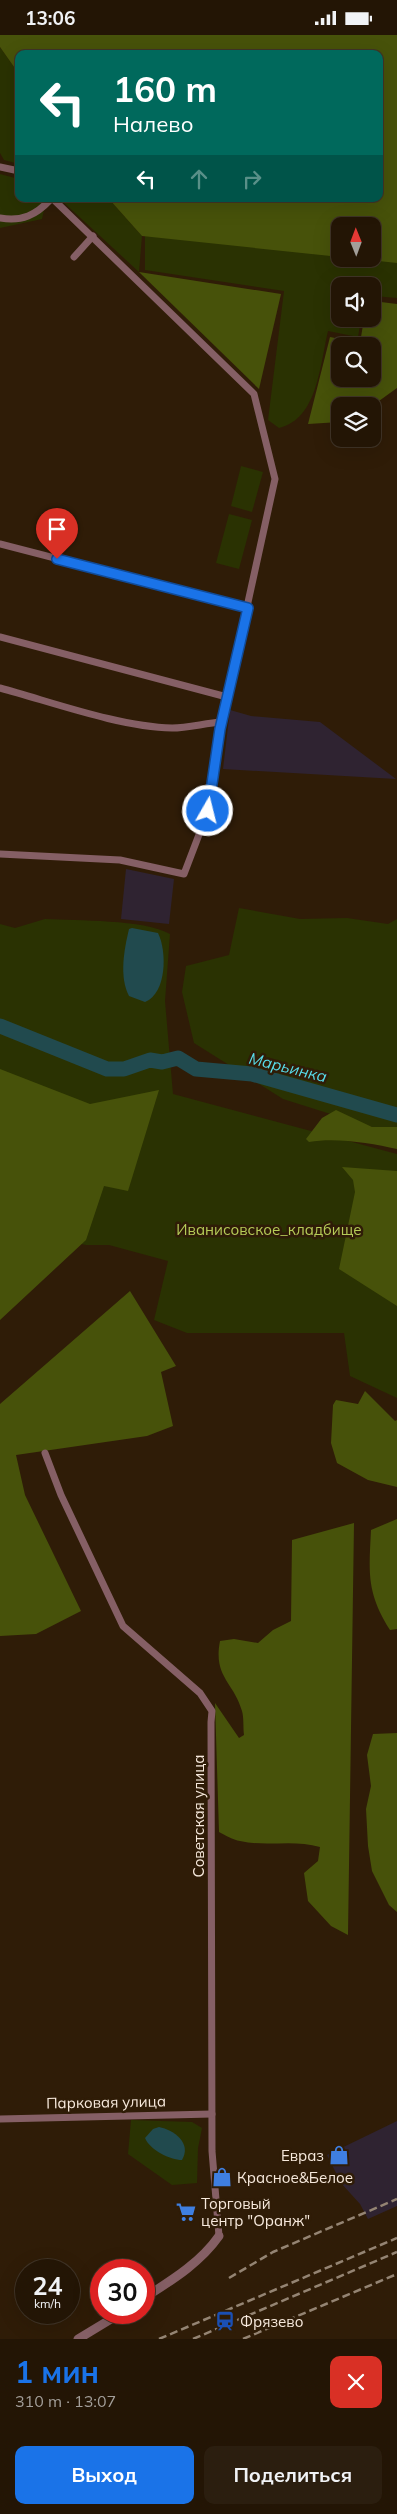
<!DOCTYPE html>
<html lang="ru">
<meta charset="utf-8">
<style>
:root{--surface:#231505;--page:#2b1e0f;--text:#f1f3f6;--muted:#a39f9a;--line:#403427;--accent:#1a73e8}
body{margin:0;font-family:Mulish,sans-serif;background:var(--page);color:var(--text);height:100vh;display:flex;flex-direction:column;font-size:19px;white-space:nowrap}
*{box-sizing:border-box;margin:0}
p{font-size:16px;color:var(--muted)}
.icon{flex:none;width:28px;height:28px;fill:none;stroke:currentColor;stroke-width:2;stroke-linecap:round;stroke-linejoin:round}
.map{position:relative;height:2304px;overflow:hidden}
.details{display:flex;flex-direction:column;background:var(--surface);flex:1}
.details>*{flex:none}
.guide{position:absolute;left:15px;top:15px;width:368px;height:152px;border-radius:10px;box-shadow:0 5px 20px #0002,0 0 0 1px var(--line);background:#00695c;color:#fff;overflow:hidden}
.needle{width:32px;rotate:359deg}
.fabs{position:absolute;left:331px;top:182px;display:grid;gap:10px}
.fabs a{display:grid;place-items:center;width:50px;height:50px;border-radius:10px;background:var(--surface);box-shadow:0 5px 20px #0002,0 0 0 1px var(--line);font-size:25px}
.speed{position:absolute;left:15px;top:2224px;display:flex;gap:10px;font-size:25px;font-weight:700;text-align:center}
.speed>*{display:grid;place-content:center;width:65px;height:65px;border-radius:50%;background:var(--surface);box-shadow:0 5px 20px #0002,0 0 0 1px var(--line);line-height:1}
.speed small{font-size:12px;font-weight:400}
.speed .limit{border:8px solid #d22;background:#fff;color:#111}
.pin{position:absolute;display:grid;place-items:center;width:42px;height:42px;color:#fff;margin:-51px -21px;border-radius:50% 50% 50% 0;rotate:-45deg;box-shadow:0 0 5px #0007}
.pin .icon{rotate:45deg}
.me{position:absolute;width:55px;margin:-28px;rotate:8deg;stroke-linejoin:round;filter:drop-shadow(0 0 4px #0008)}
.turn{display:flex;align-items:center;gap:18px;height:105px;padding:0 15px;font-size:22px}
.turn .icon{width:65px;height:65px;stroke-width:2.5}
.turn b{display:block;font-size:35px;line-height:42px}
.lanes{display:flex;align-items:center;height:48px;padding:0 15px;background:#0003;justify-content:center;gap:25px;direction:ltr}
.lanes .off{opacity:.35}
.round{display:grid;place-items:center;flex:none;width:52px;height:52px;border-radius:10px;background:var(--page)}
.head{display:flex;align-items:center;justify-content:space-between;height:85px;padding:0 15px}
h1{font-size:30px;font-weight:700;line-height:38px;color:var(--accent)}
.action{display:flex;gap:10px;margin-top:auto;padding:10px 15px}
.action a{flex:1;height:58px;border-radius:10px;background:var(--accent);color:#fff;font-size:20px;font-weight:700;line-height:58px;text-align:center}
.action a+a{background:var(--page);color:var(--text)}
.status{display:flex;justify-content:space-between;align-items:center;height:35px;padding:0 25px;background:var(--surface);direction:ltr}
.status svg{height:14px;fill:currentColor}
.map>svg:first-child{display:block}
.industrial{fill:#2f2331}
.green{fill:#2a3202}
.forest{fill:#47520a;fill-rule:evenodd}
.water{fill:#214a4e}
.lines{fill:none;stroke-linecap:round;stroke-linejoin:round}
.river{stroke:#214a4e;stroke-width:15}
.minor{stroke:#855f65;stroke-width:7}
.tertiary{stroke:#855f65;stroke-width:9}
.rail{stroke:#948473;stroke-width:2.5;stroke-dasharray:8 4;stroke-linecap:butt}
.route-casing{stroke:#114b97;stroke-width:12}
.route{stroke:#1a73e8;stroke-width:9}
.labels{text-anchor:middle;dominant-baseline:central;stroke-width:5;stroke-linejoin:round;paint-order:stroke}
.park-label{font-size:15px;fill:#b6cc58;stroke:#2f1c07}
.street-label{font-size:15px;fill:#f7e9dc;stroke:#2f1c07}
.poi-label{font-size:15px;fill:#f7e9dc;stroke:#2f1c07;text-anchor:start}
.water-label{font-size:16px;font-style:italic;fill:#58dcea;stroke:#2f1c07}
</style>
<div class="status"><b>13:06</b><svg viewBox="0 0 49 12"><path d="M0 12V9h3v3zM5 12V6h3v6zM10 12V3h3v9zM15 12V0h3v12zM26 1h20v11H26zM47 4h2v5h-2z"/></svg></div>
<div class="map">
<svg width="397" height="2304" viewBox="0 0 397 2304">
<rect width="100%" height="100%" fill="#2f1c07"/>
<g class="industrial">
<path d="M230,675l21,6 69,6 76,57 -173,-10z"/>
<path d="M126,834l48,10 -5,45 -48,-5z"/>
<path d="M397,2086v85l-29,13 -8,-15 -19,-21 -14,-28z"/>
</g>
<g class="green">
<path d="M0,12l19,27v90l-15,-4 -4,-7z"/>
<path d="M0,139l19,5v20h20l6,7 -3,13 -42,9z"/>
<path d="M60,164h49l33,37 -3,36z"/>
<path d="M397,190v73l-24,-2 -1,-10h-32v33h21l-3,18 -30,-6c-8,33 -10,88 -49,97l-11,-8 16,-129 -139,-21v-34l195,17v6h32z"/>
<path d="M241,431l22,6 -11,40 -21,-6z"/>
<path d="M229,479l23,6 -13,49 -23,-6z"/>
<path d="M239,873l61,11 47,-1 41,6 9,-5v216l-114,-36 -89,-56 -12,-51 4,-26 43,-11z"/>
<path d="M45,884c32,2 99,0 125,15l-5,67 8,93 224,60v244l-47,-22 -6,-43h-157l-33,-13 14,-59 -59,-16h-23l-86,-18v-303l15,4z"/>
<path d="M131,2085l61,2 10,6 -4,20 -1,35 -25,2 -44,-31z"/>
</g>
<g class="forest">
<path d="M0,0h397v228l-37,-4h12v-33h-32v31l-198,-21 -33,-37h270v-145h-360v20l-19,-27z"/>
<path d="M139,237l142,22 -22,95z"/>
<path d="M373,266l24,3v84l-25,18h-32v16l-32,2 22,-87 30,6 4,-24h8zM340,311h32v33h-32z"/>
<path d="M0,1034l90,35 69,-14 -31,101 -24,-5 -18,54 -86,80z"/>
<path d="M336,1075l36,17h25v22c-26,-6 -62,-12 -88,-7l-3,-3 16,-21z"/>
<path d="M342,1132l55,4v135l-58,-37 16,-77 -2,-12z"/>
<path d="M130,1256l46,75 -15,6 12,54 -26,10 -131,19 9,40 56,116 -45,23 -36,2v-232z"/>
<path d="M365,1356l30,30 2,-1v67l-29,-7 -31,-17 -6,-20 2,-38 3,-5 22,4z"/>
<path d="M397,1484v110l-7,1c-24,-38 -21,-58 -19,-100z"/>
<path d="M354,1488l-6,412 -17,-9 -23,-25 -4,-28 14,-12 2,-14c-26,-8 -53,0 -80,-6 -7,-1 -15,-6 -21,-9l-4,-129 24,35 5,-3c-1,-8 0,-17 -2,-24 -8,-29 -29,-34 -22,-70l14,-2 24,4 15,-13 18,-9 1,-81z"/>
<path d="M397,1698v179l-8,-7 -17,-34 -4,-25 -2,-37 5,-23 -4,-31 6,-21z"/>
</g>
<g class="water">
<path d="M132,893l26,5c9,18 9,60 -13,69l-16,-6c-10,-19 -5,-46 0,-67z"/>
<path d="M159,2092c15,3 33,16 23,33 -12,0 -32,-10 -37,-22l8,-9z"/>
</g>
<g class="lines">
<path class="river" d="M0,991l107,43h17l26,-9 12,2 16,-4 18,11 56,5 145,41"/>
<g class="minor">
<path d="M0,132l19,4"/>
<path d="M0,183c22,4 36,-3 51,-19"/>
<path d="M74,222l19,-21"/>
<path d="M0,509l248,64"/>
<path d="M0,602l227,60"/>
<path d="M0,653c52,14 120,39 172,40 17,0 33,-5 50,-6"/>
<path d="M0,819l120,6 64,14 24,-63 12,-81 55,-251 -21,-85 -201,-195"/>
<path d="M45,1418l16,42 62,131 77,67 12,18 -1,11 1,429 7,85"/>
<path d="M0,2084l212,-5"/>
</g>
<g class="tertiary">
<path d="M144,2263c28,-18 56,-35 75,-62"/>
<path d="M78,2304l43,-26"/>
</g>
<g class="rail">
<path d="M229,2243l44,-26 124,-53"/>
<path d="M159,2304l238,-101"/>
<path d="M193,2304l204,-87"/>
<path d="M243,2304l154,-65"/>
</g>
</g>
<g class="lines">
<defs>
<path id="route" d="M57,524l191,49 -28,121 -12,82"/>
</defs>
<use href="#route" class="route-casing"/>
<use href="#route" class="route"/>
</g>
<defs>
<symbol id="shop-bare" viewBox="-9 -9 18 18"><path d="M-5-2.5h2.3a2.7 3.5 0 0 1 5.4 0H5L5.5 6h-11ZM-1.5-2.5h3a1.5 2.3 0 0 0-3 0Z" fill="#3f7fe0" stroke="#2f1c07" stroke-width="2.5" paint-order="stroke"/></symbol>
<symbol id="supermarket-bare" viewBox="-9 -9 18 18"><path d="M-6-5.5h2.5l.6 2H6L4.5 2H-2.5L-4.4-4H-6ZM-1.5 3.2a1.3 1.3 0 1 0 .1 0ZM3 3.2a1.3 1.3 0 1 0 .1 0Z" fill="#3f7fe0" stroke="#2f1c07" stroke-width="2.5" paint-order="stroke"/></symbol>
<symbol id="station-bare" viewBox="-9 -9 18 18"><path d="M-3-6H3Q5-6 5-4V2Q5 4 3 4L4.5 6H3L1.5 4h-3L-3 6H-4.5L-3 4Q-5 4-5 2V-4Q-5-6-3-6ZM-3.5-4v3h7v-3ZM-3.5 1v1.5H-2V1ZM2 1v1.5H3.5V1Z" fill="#1a4fb4" stroke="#2f1c07" stroke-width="2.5" paint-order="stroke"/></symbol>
</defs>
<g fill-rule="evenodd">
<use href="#shop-bare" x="325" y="2106" width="28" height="28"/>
<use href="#shop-bare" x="208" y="2128" width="28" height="28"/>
<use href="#supermarket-bare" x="172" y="2163" width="28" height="28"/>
<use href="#station-bare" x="211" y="2272" width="28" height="28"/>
</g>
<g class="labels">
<g class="park-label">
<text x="269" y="1194">Иванисовское_кладбище</text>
</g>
<g class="street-label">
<text transform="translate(198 1781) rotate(-90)">Советская улица</text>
<text transform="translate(106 2067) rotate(-1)">Парковая улица</text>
</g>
<g class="poi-label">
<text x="324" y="2120" text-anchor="end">Евраз</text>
<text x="237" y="2142">Красное&amp;Белое</text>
<text x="201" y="2168">Торговый<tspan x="201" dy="17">центр "Оранж"</tspan></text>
<text x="240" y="2286">Фрязево</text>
</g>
<g class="water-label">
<text transform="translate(288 1032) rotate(14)">Марьинка</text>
</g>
</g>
</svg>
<div class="fabs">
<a><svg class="needle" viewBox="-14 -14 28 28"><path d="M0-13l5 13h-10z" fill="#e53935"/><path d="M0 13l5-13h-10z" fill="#a39f9a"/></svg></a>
<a><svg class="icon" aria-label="sound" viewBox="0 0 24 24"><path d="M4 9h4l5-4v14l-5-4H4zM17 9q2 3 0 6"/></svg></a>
<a><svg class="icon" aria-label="search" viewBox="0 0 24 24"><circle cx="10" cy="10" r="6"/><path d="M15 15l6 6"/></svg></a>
<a><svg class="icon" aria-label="layers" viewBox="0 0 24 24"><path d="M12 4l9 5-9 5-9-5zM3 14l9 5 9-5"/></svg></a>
</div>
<div class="speed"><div>24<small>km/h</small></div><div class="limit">30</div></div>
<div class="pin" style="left:57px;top:524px;background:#d93025"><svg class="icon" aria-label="arrive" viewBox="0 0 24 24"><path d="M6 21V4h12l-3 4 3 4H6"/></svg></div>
<svg class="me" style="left:208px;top:776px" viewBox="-20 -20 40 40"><circle r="17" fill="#1a73e8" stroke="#fff" stroke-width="3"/><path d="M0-11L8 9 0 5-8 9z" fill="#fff"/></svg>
<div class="guide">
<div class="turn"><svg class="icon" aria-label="left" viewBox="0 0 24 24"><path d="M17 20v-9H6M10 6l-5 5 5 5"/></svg><div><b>160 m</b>Налево</div></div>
<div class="lanes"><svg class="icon" aria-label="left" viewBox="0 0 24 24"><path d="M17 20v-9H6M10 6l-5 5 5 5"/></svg><svg class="icon off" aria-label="ahead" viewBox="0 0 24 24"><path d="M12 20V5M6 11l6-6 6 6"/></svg><svg class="icon off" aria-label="right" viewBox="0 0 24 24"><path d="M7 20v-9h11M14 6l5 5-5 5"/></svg></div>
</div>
</div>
<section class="details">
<div class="head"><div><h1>1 мин</h1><p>310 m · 13:07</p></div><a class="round" style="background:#d93025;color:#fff"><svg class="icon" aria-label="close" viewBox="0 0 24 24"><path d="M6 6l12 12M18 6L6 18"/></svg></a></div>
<div class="action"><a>Выход</a><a>Поделиться</a></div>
</section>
